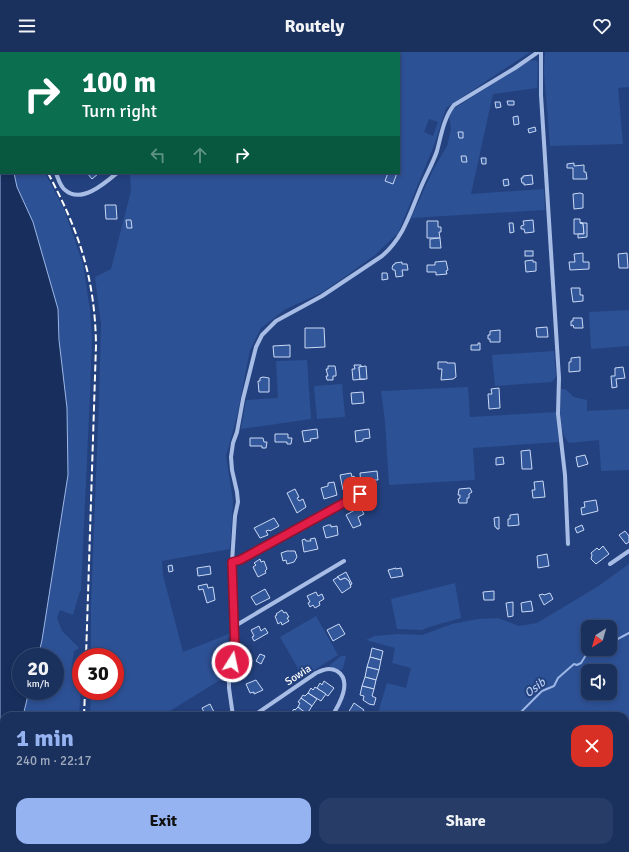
<!DOCTYPE html>
<meta charset="utf-8">
<style>
:root{--surface:#1a315e;--page:#273d67;--text:#f1f3f6;--muted:#9fa9bc;--line:#384c73;--accent:#95b2f1}
body{margin:0;font-family:Signika,sans-serif;background:var(--page);color:var(--text);height:100vh;display:flex;flex-direction:column;font-size:15px;white-space:nowrap}
*{box-sizing:border-box;margin:0}
p{font-size:13px;color:var(--muted)}
.icon{flex:none;width:22px;height:22px;fill:none;stroke:currentColor;stroke-width:2;stroke-linecap:round;stroke-linejoin:round}
.map{position:relative;flex:1;overflow:hidden}
.panel{position:absolute;left:0px;top:660px;width:629px;height:140px;display:flex;flex-direction:column;background:var(--surface);border-radius:12px 12px 0 0;box-shadow:0 2px 6px #0003,0 0 0 1px var(--line)}
.panel>*{flex:none}
.guide{position:absolute;left:0px;top:0px;width:400px;height:122px;box-shadow:0 2px 6px #0003,0 0 0 1px var(--line);background:#0b6e4f;color:#fff;overflow:hidden}
.needle{width:26px;rotate:217deg}
.fabs{position:absolute;left:581px;top:568px;display:grid;gap:8px}
.fabs a{display:grid;place-items:center;width:36px;height:36px;border-radius:8px;background:var(--surface);box-shadow:0 2px 6px #0003,0 0 0 1px var(--line);font-size:20px}
.speed{position:absolute;left:12px;top:596px;display:flex;gap:8px;font-size:20px;font-weight:700;text-align:center}
.speed>*{display:grid;place-content:center;width:52px;height:52px;border-radius:50%;background:var(--surface);box-shadow:0 2px 6px #0003,0 0 0 1px var(--line);line-height:1}
.speed small{font-size:10px;font-weight:400}
.speed .limit{border:6px solid #d22;background:#fff;color:#111}
.pin{position:absolute;display:grid;place-items:center;width:34px;height:34px;color:#fff;margin:-17px;border-radius:8px;box-shadow:0 2px 6px #0006}
.me{position:absolute;width:44px;margin:-22px;rotate:10deg;stroke-linejoin:round;filter:drop-shadow(0 0 3px #0008)}
.turn{display:flex;align-items:center;gap:14px;height:84px;padding:0 16px;font-size:18px}
.turn .icon{width:52px;height:52px;stroke-width:2.5}
.turn b{display:block;font-size:28px;line-height:34px}
.lanes{display:flex;align-items:center;height:38px;padding:0 16px;background:#0003;justify-content:center;gap:20px;direction:ltr}
.lanes .off{opacity:.35}
.round{display:grid;place-items:center;flex:none;width:42px;height:42px;border-radius:12px;background:var(--page)}
.headline{display:flex;align-items:center;justify-content:space-between;height:68px;padding:0 16px}
h1{font-size:24px;font-weight:800;line-height:30px;color:var(--accent)}
.primary-button{display:flex;gap:8px;margin-top:auto;padding:8px 16px}
.primary-button a{flex:1;height:46px;border-radius:12px;background:var(--accent);color:#111;font-size:16px;font-weight:800;line-height:46px;text-align:center}
.primary-button a+a{background:var(--page);color:var(--text)}
header{display:flex;justify-content:space-between;align-items:center;height:52px;padding:0 16px;background:var(--surface);font-size:18px;font-weight:800}
.map>svg:first-child{display:block}
.green{fill:#2d5195;fill-rule:evenodd}
.water{fill:#182f5e;stroke:#9cb7e7}
.lines{fill:none;stroke-linecap:round;stroke-linejoin:round}
.stream{stroke:#9cb7e7;stroke-width:2}
.building{fill:#33579b;stroke:#cbdaf5}
.minor{stroke:#a8bde6;stroke-width:4}
.rail{stroke:#fff;stroke-width:2;stroke-dasharray:7 3;stroke-linecap:butt}
.route-casing{stroke:#92132f;stroke-width:10}
.route{stroke:#e11d48;stroke-width:7}
.labels{text-anchor:middle;dominant-baseline:central;stroke-width:4;stroke-linejoin:round;paint-order:stroke}
.street-label{font-size:11px;fill:#fff;stroke:#23417e}
.water-label{font-size:12px;font-style:italic;fill:#b3c8ee;stroke:#23417e}
</style>
<header><svg class="icon" aria-label="menu" viewBox="0 0 24 24"><path d="M4 6h16M4 12h16M4 18h16"/></svg>Routely<svg class="icon" aria-label="heart" viewBox="0 0 24 24"><path d="M12 20l-8-8c-3-5 5-10 8-4 3-6 11-1 8 4z"/></svg></header>
<div class="map">
<svg width="629" height="800" viewBox="0 0 629 800">
<rect width="100%" height="100%" fill="#23417e"/>
<g class="green">
<path d="M81,0h260l-1,1z"/>
<path d="M350,0h180l-84,56 -11,35 -37,90 -23,22 -32,23 -22,15 -35,16 -25,19 -11,22 -13,66 -11,40 7,45 -3,48 -68,12 1,14 20,77 46,-18 -9,46 -55,34 -1,2h-74l1,-25h24v-34h-24v-52l8,-206 2,-75 -6,-47 16,-8 20,-78 -1,-18h269v-120h-51zM429,67l9,3 -5,14 -9,-4z"/>
<path d="M545,0h84v35l-11,1 5,56 -73,2 -6,-74z"/>
<path d="M535,8l3,2 -1,26 -44,6 -22,100 73,-5 1,21 -134,8 22,-48 14,-24 4,-17 -2,-14 4,-6 76,-48z"/>
<path d="M14,121h31l19,36 19,55 7,46 2,28 -2,55 -9,197 -2,4 -6,21 -13,-5 -3,8 5,13 17,17 -5,3 -3,20 10,15 -2,30h-56l6,-25h26v-34h-17l4,-17 26,-165 -10,-166 -25,-87 -16,-35z"/>
<path d="M629,258v36l-38,3 -2,-37z"/>
<path d="M554,299l2,26 -4,5 -57,4 -3,-31z"/>
<path d="M307,308l4,59 -70,10 5,-29 32,-2 -2,-37z"/>
<path d="M342,332l3,33 -28,2 -3,-33z"/>
<path d="M468,335l2,30 86,-5 3,30 -86,6 2,32 -86,5 -4,-64 -4,-30z"/>
<path d="M561,337h4l9,8 13,3v11l42,-2v61l-28,1 -2,-31 -30,3c-12,-14 -8,-37 -8,-54z"/>
<path d="M629,512v167l-4,4v-19h-248l10,-33 19,5 5,-20 -19,-5 3,-15 -29,-8 9,-4 23,-2 24,1 30,-11 26,-5 20,-1 21,8 18,-3 60,-36zM588,575h22v22h-22zM588,619h22v22h-22z"/>
<path d="M455,531l6,35 -32,9 -7,3 -25,-1 -6,-30z"/>
<path d="M316,564l22,39 -35,22 -23,-40z"/>
<path d="M341,604h5l-3,12 -2,2 -12,-4z"/>
<path d="M625,689l4,4v88l-4,4z"/>
<path d="M4,712v84h70v4h-74v-79z"/>
<path d="M88,796h75l-1,4h-75z"/>
<path d="M324,796h290l-4,4h-288z"/>
</g>
<path class="water" d="M0,73l1,48h13l3,14 16,35 25,87 1,31 8,68 1,67 -26,165 -4,17h-17v34h8l-6,25h-19v48l-4,9z"/>
<g class="lines">
<g class="stream">
<path d="M235,1l2,-1"/>
<path d="M610,591l19,-10"/>
<path d="M517,664l25,-25 12,-5 4,-8 16,-14 3,1 4,-2 5,-8 8,-1 6,-5"/>
<path d="M432,800l3,-4"/>
</g>
</g>
<g class="building">
<path d="M507,49h7v4h-6z"/>
<path d="M495,50h5l1,5 -5,1z"/>
<path d="M518,64l1,8 -5,1 -1,-8z"/>
<path d="M535,75l1,4 -7,2 -1,-4z"/>
<path d="M458,80h5v6h-4z"/>
<path d="M461,104h5l1,6h-5z"/>
<path d="M481,106h5v6h-4z"/>
<path d="M574,111v3l10,-1v7h2l1,7h-14v-11h-6v-4z"/>
<path d="M87,121h12l-7,6z"/>
<path d="M388,121h9l-4,11 -8,-3z"/>
<path d="M532,123l1,9 -9,1v-2h-2l-1,-5h2v-2z"/>
<path d="M508,127l1,6 -5,1 -1,-6z"/>
<path d="M580,141l3,1v14l-9,1 -1,-15z"/>
<path d="M105,153h11l1,14h-11z"/>
<path d="M574,167h6v4h3l1,11h-10z"/>
<path d="M126,168h5l1,8h-5z"/>
<path d="M533,168l1,12 -9,1 -1,-4h-3v-3l3,-1 -1,-4z"/>
<path d="M427,169h11v6h3v5h-2l1,6h-13z"/>
<path d="M509,171h4l1,9 -4,1z"/>
<path d="M580,171h7v14l-9,1v-4h6l-1,-11z"/>
<path d="M440,186l1,10h-11v-9z"/>
<rect x="525" y="199" width="8" height="5"/>
<path d="M583,201v9h6v7l-19,1 -1,-8h6l-1,-8z"/>
<path d="M627,201l1,15h-9l-1,-14z"/>
<path d="M533,208v2h3v9l-10,1 -1,-11z"/>
<path d="M446,209l2,9 -2,1 1,3 -11,1v-3h-9v-7h8v-3z"/>
<path d="M402,210v2h5l1,6h-6l1,6 -7,1 -1,-7h-2l-1,-2 1,-3 2,-1v-1z"/>
<path d="M382,221h5l1,6 -6,1z"/>
<path d="M571,236h9v7h3v6l-10,1z"/>
<path d="M573,266h9l1,10h-9l-1,-3 -2,1v-5h2z"/>
<path d="M547,275l1,10h-11l-1,-9z"/>
<path d="M305,276h19l1,19 -20,1z"/>
<path d="M500,278v12h-10v-3h-2v-4h2v-4z"/>
<path d="M478,291h2v7h-9v-5h7z"/>
<path d="M290,293v12h-16l-1,-11z"/>
<path d="M580,305v14l-11,1v-10h2v-4z"/>
<path d="M438,310h9v1h8l1,14 -3,2 -12,1 1,-11h-4z"/>
<path d="M354,313h7v2h-2l1,12h5l-12,1 -1,-11h3z"/>
<path d="M328,314h7l1,6v4h-3v4h-6l-1,-4h2l-2,-7h2z"/>
<path d="M366,314l1,13h-7l-1,-12z"/>
<path d="M623,315l2,11 -9,1 1,8 -5,1 -1,-12h4v-8z"/>
<path d="M263,325l6,1v14h-10l-1,-11h2v-3z"/>
<path d="M499,336l1,20 -11,1 -1,-15h4l-1,-5z"/>
<path d="M363,340l1,11 -12,1 -1,-11z"/>
<path d="M317,377l1,9 -8,1 1,2 -7,1 -2,-11z"/>
<path d="M369,377l1,9 -7,1v2l-7,1 -1,-11z"/>
<path d="M275,382h13v4h4l-1,6h-4v-2h-12z"/>
<path d="M250,386h13l1,4h3l-1,6h-4v-2h-12z"/>
<path d="M530,398l2,19h-10l-1,-18z"/>
<path d="M585,403l3,9 -10,3 -2,-10z"/>
<path d="M503,405l1,7 -8,1v-7z"/>
<path d="M377,419l1,9h-7v3l-10,2 -1,-12z"/>
<path d="M351,421l1,4 2,-1 3,11 -4,1 -2,-7 -4,3v-1h-2l2,7h-4l-3,-15z"/>
<path d="M543,429l2,16 -12,1 -1,-8h3l-1,-8z"/>
<path d="M334,430l3,13 -13,4 -3,-11 7,-2v-3z"/>
<path d="M470,436l2,4 -3,2v4h-2v5h-8l-1,-4 2,-1v-3h-2l1,-6z"/>
<path d="M295,437l4,8 -2,1 2,3 4,-2 3,8 -9,6 -10,-20z"/>
<path d="M596,448l2,11 -16,4 -1,-7 4,-1 -1,-5z"/>
<path d="M360,455l4,7 -6,3 3,8 -8,3 -7,-13z"/>
<path d="M518,462l1,11 -11,1v-7h2v-4z"/>
<path d="M499,465v12h-2l-1,-2h-1l-1,-9z"/>
<path d="M274,466l5,8 -9,5 -1,-1 -3,1 2,4 -8,3 -6,-10z"/>
<path d="M328,473h3v2l6,-1 1,9 -12,3 -3,-11z"/>
<path d="M582,473l2,5 -7,3 -2,-5z"/>
<path d="M625,479l4,5v6l-3,2 -7,-9z"/>
<path d="M315,486l3,11 -14,3 -2,-12 3,-1 1,2h5l-1,-2z"/>
<path d="M603,494l6,8 -13,10 -5,-5 1,-4 -1,-2 6,-5 2,2z"/>
<path d="M287,499h8l2,6 -3,5 -7,2 -1,-4 -3,1 -2,-8z"/>
<path d="M547,502l2,12 -11,2 -1,-12z"/>
<path d="M260,507l1,3 3,-1 3,8 -2,2 1,2 -8,4 -5,-10 3,-2 -2,-2z"/>
<path d="M172,513l1,6 -4,1 -1,-6z"/>
<path d="M210,514l1,8 -13,2 -1,-8z"/>
<path d="M396,516v1l5,-1 2,8 -12,2 -3,-8z"/>
<path d="M346,520l6,12 -2,1 -1,-4 -4,-3 -5,2 -2,-3h-1z"/>
<path d="M338,525l2,3 5,-2 4,3 2,6 -9,6 -9,-13z"/>
<path d="M207,532l1,4 5,-1 2,13 -8,3 -4,-14 -4,1 -1,-4z"/>
<path d="M265,537l5,9 -14,7 -5,-8z"/>
<path d="M494,539v9h-10l-1,-8z"/>
<path d="M316,540l2,4 4,-2 2,5 -5,3 1,3 -5,3 -2,-3 -3,2 -2,-4 2,-1 -3,-6z"/>
<path d="M550,541l3,6 -9,6 -5,-10 4,-1 1,1z"/>
<path d="M531,549l2,10 -11,1 -1,-9z"/>
<path d="M513,550v14l-5,1 -2,-14z"/>
<path d="M282,558l2,3 2,-1 3,5 -2,1 2,3 -7,4 -1,-3 -3,2 -3,-8 2,-1 -1,-1z"/>
<path d="M339,572l6,10 -12,7 -6,-11z"/>
<path d="M259,574l2,5 4,-3 3,5 -14,8 -2,-4 2,-1 -3,-6z"/>
<path d="M372,596l11,3 -2,9 -11,-3z"/>
<path d="M260,602l5,2 -4,8 -5,-3z"/>
<path d="M370,605l11,3 -2,10 -12,-3z"/>
<path d="M239,611h5v9l-5,-1z"/>
<path d="M367,615l12,3 -3,10 -11,-3z"/>
<path d="M365,625l11,3 -2,9 -12,-3z"/>
<path d="M256,628l7,10 -9,4v-2l-4,1 -4,-9z"/>
<path d="M324,629l10,7 -6,8 -11,-8 3,-5 2,2z"/>
<path d="M362,634l12,3 -2,7 4,2 -2,7 -5,-1 -6,-4 1,-4 -4,-1z"/>
<path d="M315,635l11,7 -5,7 -13,-8 3,-5 2,2z"/>
<path d="M308,641l9,6 -5,7 -11,-8 2,-3 2,1z"/>
<path d="M301,646l11,8 -5,8 -9,-7 2,-4 -2,-1z"/>
<path d="M354,651l10,7 -4,6h-7l-5,-3z"/>
<path d="M210,652l5,10 -3,2h-6l-4,-8z"/>
<path d="M298,655l9,7 -1,2h-11l-4,-3 3,-4 1,1z"/>
<path d="M212,796h7l4,3 -14,1z"/>
<path d="M263,796h8l6,4h-15l-1,-1z"/>
</g>
<g class="lines">
<g class="minor">
<path d="M541,0v43l18,283 -1,36 7,61 3,69"/>
<path d="M343,1l1,-1"/>
<path d="M56,121c2,5 4,13 9,17 16,14 39,-6 52,-17"/>
<path d="M232,510l8,-2 120,-66"/>
<path d="M610,512l19,-13"/>
<path d="M235,574l109,-65"/>
<path d="M233,664l-4,-28v-13l6,-25 -3,-88 3,-46 3,-14 -1,-10 -5,-22 -1,-13 2,-14 4,-11 6,-33 13,-52 6,-12 14,-14 46,-25 60,-40c22,-19 28,-43 39,-69 5,-12 12,-24 16,-36 4,-15 7,-34 17,-46l61,-37 23,-16"/>
<path d="M253,664l63,-43c7,-3 13,-6 21,-2 16,10 2,34 -5,45"/>
<path d="M166,800l1,-4"/>
<path d="M241,800l2,-4"/>
</g>
<g class="rail">
<path d="M0,29l1,2"/>
<path d="M48,121c31,58 47,105 48,172l-10,312"/>
<path d="M84,664l1,-25"/>
<path d="M80,800v-4"/>
</g>
</g>
<g class="lines">
<defs>
<path id="route" d="M232,610l3,-12 -3,-88 8,-2 120,-66"/>
</defs>
<use href="#route" class="route-casing"/>
<use href="#route" class="route"/>
</g>
<g class="labels">
<g class="street-label">
<text transform="translate(298 623) rotate(-33)">Sowia</text>
</g>
<g class="water-label">
<text transform="translate(535 636) rotate(-38)">Osib</text>
</g>
</g>
</svg>
<div class="fabs">
<a><svg class="needle" viewBox="-14 -14 28 28"><path d="M0-13l5 13h-10z" fill="#e53935"/><path d="M0 13l5-13h-10z" fill="#9fa9bc"/></svg></a>
<a><svg class="icon" aria-label="sound" viewBox="0 0 24 24"><path d="M4 9h4l5-4v14l-5-4H4zM17 9q2 3 0 6"/></svg></a>
</div>
<div class="speed"><div>20<small>km/h</small></div><div class="limit">30</div></div>
<div class="pin" style="left:360px;top:442px;background:#d93025"><svg class="icon" aria-label="arrive" viewBox="0 0 24 24"><path d="M6 21V4h12l-3 4 3 4H6"/></svg></div>
<svg class="me" style="left:232px;top:610px" viewBox="-20 -20 40 40"><circle r="17" fill="#e11d48" stroke="#fff" stroke-width="3"/><path d="M0-11L8 9 0 5-8 9z" fill="#fff"/></svg>
<div class="guide">
<div class="turn"><svg class="icon" aria-label="right" viewBox="0 0 24 24"><path d="M7 20v-9h11M14 6l5 5-5 5"/></svg><div><b>100 m</b>Turn right</div></div>
<div class="lanes"><svg class="icon off" aria-label="left" viewBox="0 0 24 24"><path d="M17 20v-9H6M10 6l-5 5 5 5"/></svg><svg class="icon off" aria-label="ahead" viewBox="0 0 24 24"><path d="M12 20V5M6 11l6-6 6 6"/></svg><svg class="icon" aria-label="right" viewBox="0 0 24 24"><path d="M7 20v-9h11M14 6l5 5-5 5"/></svg></div>
</div>
<section class="panel">
<div class="headline"><div><h1>1 min</h1><p>240 m · 22:17</p></div><a class="round" style="background:#d93025;color:#fff"><svg class="icon" aria-label="close" viewBox="0 0 24 24"><path d="M6 6l12 12M18 6L6 18"/></svg></a></div>
<div class="primary-button"><a>Exit</a><a>Share</a></div>
</section>
</div>
